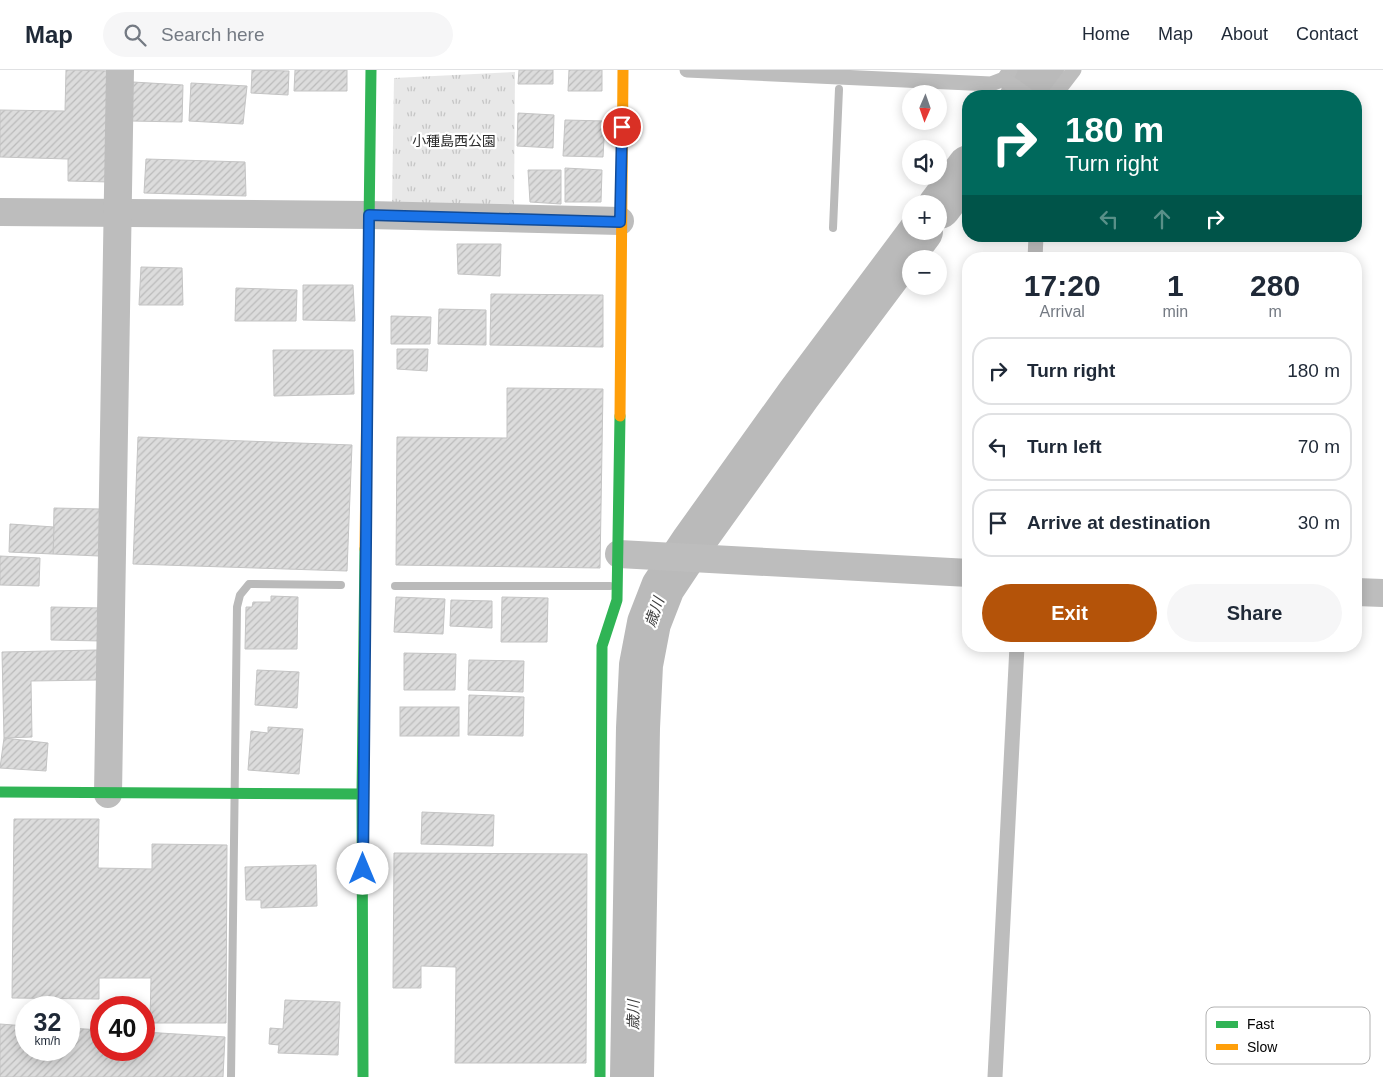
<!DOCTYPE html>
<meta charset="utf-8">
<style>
:root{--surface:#fff;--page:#f6f6f7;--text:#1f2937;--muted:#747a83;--line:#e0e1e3;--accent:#b45309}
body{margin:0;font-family:Arial,"Noto Sans JP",sans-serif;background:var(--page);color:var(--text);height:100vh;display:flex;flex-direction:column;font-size:19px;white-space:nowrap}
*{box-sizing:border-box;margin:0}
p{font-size:16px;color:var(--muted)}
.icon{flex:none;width:28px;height:28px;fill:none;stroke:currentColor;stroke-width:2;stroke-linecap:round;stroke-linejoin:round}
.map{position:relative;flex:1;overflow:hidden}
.sheet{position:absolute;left:962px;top:182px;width:400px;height:400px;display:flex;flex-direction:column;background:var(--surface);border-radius:20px;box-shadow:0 2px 12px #0003}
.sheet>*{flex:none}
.guide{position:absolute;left:962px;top:20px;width:400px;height:152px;border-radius:20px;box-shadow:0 2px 12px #0003;background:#00695c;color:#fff;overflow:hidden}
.needle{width:32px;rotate:182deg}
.controls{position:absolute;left:902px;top:15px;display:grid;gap:10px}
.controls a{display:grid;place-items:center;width:45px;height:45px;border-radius:50%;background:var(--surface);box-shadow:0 2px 12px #0003;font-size:25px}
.speed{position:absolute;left:15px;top:926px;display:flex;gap:10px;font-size:25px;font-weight:700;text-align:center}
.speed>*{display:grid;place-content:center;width:65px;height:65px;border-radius:50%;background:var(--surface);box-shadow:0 2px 12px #0003;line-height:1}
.speed small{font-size:12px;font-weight:400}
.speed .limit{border:8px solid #d22;background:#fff;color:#111}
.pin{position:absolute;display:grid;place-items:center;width:42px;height:42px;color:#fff;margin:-21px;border:2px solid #fff;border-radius:50%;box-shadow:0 1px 5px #0007}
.me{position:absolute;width:55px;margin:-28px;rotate:0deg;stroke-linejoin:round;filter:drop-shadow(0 0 4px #0008)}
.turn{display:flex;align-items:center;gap:18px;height:105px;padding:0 20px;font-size:22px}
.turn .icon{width:65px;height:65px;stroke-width:2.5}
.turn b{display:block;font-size:35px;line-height:42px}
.lanes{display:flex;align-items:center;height:48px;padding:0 20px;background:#0003;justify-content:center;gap:25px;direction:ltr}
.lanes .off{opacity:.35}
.eta{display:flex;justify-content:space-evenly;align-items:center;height:85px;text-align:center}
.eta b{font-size:30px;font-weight:600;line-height:35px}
.primary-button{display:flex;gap:10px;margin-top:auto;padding:10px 20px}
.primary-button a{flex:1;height:58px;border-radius:30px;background:var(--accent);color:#fff;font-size:20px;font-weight:600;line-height:58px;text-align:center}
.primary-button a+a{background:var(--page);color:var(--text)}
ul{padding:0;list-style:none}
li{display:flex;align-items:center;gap:15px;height:68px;margin:0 10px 8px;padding:0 10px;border:2px solid var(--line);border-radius:20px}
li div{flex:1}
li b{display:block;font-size:19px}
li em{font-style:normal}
header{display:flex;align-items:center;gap:30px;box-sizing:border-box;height:70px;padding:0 25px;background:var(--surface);border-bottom:1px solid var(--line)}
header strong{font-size:24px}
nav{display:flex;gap:28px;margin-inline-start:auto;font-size:18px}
.search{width:350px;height:45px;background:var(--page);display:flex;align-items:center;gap:12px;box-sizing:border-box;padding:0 18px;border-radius:28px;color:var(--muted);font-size:19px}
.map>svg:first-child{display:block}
.park{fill:url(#park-tufts)}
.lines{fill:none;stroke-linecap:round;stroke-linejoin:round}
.stream{stroke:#bababa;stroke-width:8}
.river{stroke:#bababa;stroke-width:44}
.building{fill:url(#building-hatch);stroke:#c4c4c4}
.lane{stroke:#bdbdbd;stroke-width:15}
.street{stroke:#bdbdbd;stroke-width:28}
.fast{stroke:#30b455;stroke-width:11}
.slow{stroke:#ff9f0a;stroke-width:11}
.route-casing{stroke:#114b97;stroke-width:12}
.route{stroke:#1a73e8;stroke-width:9}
.labels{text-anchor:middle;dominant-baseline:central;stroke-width:4.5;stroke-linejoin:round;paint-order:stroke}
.park-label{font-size:14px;fill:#2d2d2d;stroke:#fff}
.water-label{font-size:15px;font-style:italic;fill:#3e3e3e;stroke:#fff}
.key{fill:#fff;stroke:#b2b2b2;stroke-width:1}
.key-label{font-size:14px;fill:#000}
</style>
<header>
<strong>Map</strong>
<div class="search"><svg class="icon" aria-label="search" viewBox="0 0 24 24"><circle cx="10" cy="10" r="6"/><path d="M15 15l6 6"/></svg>Search here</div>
<nav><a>Home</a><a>Map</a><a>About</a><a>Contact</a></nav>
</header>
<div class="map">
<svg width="1383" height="1007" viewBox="0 0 1383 1007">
<defs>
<pattern id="park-tufts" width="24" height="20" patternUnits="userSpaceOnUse" patternTransform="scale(1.25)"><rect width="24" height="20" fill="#e8e8e8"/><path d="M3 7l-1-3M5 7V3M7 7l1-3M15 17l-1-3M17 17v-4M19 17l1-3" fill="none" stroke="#c5c5c5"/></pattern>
<pattern id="building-hatch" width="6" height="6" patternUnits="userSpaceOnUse" patternTransform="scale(1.25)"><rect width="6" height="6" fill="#dcdcdc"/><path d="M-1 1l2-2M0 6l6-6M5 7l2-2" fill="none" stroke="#bbb"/></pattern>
</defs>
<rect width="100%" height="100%" fill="#fff"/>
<path class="park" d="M515,2l-1,140 -122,-8 2,-126z"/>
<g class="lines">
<g class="stream">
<path d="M833,158l6,-139"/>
<path d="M395,516h215"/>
<path d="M231,1007l6,-470 3,-12 9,-11 92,1"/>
</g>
<g class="river">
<path d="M1022,26l20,-26"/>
<path d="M939,137l30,-40"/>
<path d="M632,1007l6,-349 3,-63 8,-42 14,-36 30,-45 106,-148 122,-163"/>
</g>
</g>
<g class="building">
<path d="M66,0l46,1 -2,111 -42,-1v-22l-68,-2v-47l65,1z"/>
<path d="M252,0l37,1 -1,24 -37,-2z"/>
<path d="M295,0h52v21h-53z"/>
<path d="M519,0h34v14h-35z"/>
<path d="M569,0h33v21h-34z"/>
<path d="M133,12l50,3 -1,37 -51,-1z"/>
<path d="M191,13l56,3 -4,38 -54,-3z"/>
<path d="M518,43l36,2 -1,33 -36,-2z"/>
<path d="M565,50l40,1 -2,36 -40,-1z"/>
<path d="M146,89l99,3 1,34 -102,-3z"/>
<path d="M565,98l37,2 -1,32h-36z"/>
<path d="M528,100h33v34l-31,-2z"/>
<path d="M457,174h44l-1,32 -42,-2z"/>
<path d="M141,197l41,1 1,37h-44z"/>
<path d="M303,215h50l2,36 -52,-1z"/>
<path d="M236,218l61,2 -1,31h-61z"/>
<path d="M491,224l112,1v52l-113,-2z"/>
<path d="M439,239l47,1v35l-48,-1z"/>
<path d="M391,246l40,1 -1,27h-39z"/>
<path d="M397,279h31l-1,22 -30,-2z"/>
<path d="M273,280h80l1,44 -80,2z"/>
<path d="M507,318l96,1 -3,179 -204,-3 1,-128 110,1z"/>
<path d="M138,367l214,8 -5,126 -214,-7z"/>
<path d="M54,438l46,1 -1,47 -46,-2z"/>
<path d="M10,454l44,3 -1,27 -44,-2z"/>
<path d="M0,486l40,2 -1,28 -39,-1z"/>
<path d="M271,526l27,1 -1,52h-52l1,-42h6l1,-5h18z"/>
<path d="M396,527l49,2 -2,35 -49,-2z"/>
<path d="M502,527l46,1 -1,44h-46z"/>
<path d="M451,530l41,1v27l-42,-2z"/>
<path d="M51,537l51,1v33l-51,-1z"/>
<path d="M97,580v30l-66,1 1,56 -28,1 -2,-86z"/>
<path d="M404,583l52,1 -1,36h-51z"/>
<path d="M469,590l55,1 -1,31 -55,-2z"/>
<path d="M257,600l42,2 -2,36 -42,-3z"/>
<path d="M469,625l55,2 -1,39 -55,-1z"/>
<rect x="400" y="637" width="59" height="29"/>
<path d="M268,657l35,2 -4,45 -51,-4 3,-39 17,2z"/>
<path d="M4,668l44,5 -2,28 -46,-3z"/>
<path d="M422,742l72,3 -1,31 -72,-2z"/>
<path d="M14,749h85l-1,49 54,1v-25l75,1 -1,178h-76l1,-45h-52v21l-87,-1z"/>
<path d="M394,783l193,1 -1,209h-131l1,-96 -35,-1v22h-28z"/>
<path d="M316,795l1,41 -56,2v-8h-15l-1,-33z"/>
<path d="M285,930l55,2 -2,53 -60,-2 1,-8 -10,-1 1,-16 13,1z"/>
<path d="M0,954l26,2v24h43v-22l32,2v20h43v-18l81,5 -2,40h-223z"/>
</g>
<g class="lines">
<g class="lane">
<path d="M687,0l304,14 13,-5 6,-9"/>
<path d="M1004,9l24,17"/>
<path d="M1054,26l20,-26"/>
<path d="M1035,189l1,-23"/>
<path d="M995,1007l22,-431"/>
</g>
<g class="street">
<path d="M0,142l369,3 251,6"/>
<path d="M619,484l350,19"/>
<path d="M1356,522l27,1"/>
<path d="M108,724l12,-724"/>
</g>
<g class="fast">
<path d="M368,234l3,-234"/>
<path d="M0,722l362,2"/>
<path d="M363,1007l-1,-283 3,-245"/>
<path d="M600,1007l2,-431 15,-46 3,-184"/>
</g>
<g class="slow">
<path d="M620,346l3,-346"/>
<path d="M365,479l3,-245"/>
</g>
</g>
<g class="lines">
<defs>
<path id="route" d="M363,799l6,-654 251,7 2,-95"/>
</defs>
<use href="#route" class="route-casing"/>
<use href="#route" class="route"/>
</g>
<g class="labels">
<g class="park-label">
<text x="454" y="71">小種島西公園</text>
</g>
<g class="water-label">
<text transform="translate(654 542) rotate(-71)">歳川</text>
<text transform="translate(633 945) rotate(-89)">歳川</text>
</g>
</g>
<rect x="1206" y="937" width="164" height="57" rx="8" class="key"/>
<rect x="1216" y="951" width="22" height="7" fill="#30b455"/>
<rect x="1216" y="974" width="22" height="6" fill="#ff9f0a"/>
<g class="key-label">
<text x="1247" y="959">Fast</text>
<text x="1247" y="982">Slow</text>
</g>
</svg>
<div class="controls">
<a><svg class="needle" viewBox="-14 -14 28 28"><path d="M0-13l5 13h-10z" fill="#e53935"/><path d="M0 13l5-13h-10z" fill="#747a83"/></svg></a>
<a><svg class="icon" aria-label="sound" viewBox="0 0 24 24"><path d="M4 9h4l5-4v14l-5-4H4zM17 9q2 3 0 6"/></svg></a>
<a>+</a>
<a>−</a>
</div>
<div class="speed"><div>32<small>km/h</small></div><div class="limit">40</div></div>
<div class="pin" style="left:622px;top:57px;background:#d93025"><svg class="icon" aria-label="arrive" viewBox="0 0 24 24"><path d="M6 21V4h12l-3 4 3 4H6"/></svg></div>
<svg class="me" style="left:363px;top:799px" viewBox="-20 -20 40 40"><circle r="19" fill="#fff"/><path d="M0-13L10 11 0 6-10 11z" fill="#1a73e8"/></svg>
<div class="guide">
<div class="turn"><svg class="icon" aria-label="right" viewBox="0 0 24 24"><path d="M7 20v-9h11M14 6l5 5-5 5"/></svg><div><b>180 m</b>Turn right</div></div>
<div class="lanes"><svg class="icon off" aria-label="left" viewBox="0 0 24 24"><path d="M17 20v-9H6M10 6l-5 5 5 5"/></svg><svg class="icon off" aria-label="ahead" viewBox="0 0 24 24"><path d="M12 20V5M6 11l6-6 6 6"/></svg><svg class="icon" aria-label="right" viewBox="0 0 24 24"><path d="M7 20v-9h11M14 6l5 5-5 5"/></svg></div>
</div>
<section class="sheet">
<div class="eta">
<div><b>17:20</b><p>Arrival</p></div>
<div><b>1</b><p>min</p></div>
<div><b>280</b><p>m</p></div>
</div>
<ul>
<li><svg class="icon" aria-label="right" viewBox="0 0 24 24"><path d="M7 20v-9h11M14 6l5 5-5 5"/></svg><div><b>Turn right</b></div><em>180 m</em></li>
<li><svg class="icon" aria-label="left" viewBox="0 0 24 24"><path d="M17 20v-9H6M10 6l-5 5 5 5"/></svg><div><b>Turn left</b></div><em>70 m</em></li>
<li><svg class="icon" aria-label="arrive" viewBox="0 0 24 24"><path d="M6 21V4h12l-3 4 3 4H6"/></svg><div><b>Arrive at destination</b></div><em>30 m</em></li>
</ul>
<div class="primary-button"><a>Exit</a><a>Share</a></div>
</section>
</div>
